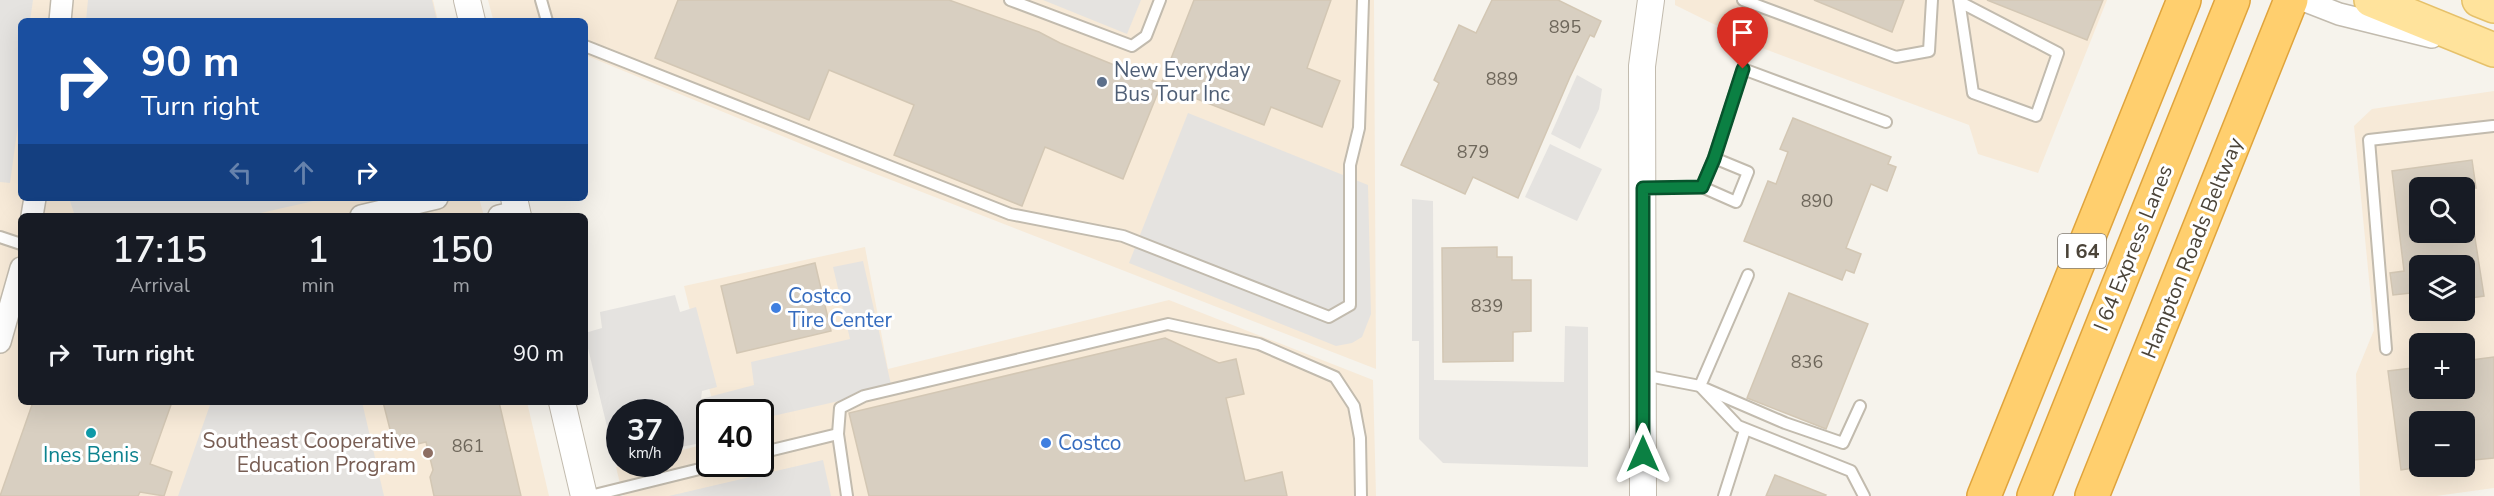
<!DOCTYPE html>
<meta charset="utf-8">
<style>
:root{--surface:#171b24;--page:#20242c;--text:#f1f3f6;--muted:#9ea1a6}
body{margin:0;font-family:"Nunito Sans",sans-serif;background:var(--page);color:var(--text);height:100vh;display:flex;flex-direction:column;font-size:22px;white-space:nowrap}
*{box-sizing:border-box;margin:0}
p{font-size:20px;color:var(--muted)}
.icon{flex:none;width:33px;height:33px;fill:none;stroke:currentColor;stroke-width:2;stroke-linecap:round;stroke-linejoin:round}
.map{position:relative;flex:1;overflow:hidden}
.panel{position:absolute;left:18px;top:213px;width:570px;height:192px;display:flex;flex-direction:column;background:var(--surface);border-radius:9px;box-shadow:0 6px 24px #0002}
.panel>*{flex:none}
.hud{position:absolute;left:18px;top:18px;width:570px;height:183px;border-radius:9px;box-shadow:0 6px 24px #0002;background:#1a4fa0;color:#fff;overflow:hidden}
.buttons{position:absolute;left:2409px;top:177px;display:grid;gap:12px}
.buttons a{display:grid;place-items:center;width:66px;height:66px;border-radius:9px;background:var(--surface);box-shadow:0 6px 24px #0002;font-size:30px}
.speed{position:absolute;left:606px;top:399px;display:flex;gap:12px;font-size:30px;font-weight:700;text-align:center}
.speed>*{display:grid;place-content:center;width:78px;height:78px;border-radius:50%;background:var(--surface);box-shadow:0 6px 24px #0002;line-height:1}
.speed small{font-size:15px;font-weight:400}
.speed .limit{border:3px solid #111;border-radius:9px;background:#fff;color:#111}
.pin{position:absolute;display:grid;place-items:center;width:51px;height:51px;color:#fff;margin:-62px -26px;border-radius:50% 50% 50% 0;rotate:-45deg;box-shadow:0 0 6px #0007}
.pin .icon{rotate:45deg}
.me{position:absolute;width:66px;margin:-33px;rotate:0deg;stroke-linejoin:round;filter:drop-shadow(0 0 4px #0008)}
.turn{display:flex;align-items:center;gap:21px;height:126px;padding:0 24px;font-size:27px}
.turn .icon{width:78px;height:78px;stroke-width:2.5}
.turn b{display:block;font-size:42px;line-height:51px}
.lanes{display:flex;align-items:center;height:57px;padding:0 24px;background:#0003;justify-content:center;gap:30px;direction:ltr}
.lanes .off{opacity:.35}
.eta{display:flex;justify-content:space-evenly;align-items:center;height:102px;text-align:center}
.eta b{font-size:36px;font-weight:600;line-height:42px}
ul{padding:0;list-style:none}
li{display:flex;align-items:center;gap:18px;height:78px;padding:0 24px}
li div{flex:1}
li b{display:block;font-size:22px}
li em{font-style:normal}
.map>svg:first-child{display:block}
.commercial{fill:#f7ead8;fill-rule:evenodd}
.parking{fill:#e5e3e0}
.building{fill:#d8cfc1;stroke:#d3c7b4;stroke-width:1.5}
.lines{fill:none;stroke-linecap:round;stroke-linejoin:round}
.service-casing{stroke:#c2bbae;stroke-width:14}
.minor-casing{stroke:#c2bbae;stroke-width:24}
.tertiary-casing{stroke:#c2bbae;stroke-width:28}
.primary-casing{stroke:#e6c16a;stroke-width:36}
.motorway-casing{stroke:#e0a43c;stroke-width:36}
.service{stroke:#fff;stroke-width:10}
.minor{stroke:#fff;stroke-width:21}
.tertiary{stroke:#fff;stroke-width:26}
.primary{stroke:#ffe39c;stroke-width:33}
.motorway{stroke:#ffcf6e;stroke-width:33}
.route-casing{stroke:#07532c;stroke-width:15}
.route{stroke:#0b8043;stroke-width:10}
.service-dot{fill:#5c6f8a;stroke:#fff;stroke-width:2}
.shop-dot{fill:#3f7fe0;stroke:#fff;stroke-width:2}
.culture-dot{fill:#0f9aa8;stroke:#fff;stroke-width:2}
.education-dot{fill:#8d6e63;stroke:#fff;stroke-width:2}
.labels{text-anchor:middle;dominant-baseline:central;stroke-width:6;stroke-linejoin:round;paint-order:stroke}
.number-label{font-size:18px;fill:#6e675b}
.shield{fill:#fff;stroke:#817c74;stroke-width:1.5}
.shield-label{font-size:20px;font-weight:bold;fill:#4b4439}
.service-label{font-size:21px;fill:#4e5e75;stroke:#fff;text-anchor:start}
.street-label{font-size:21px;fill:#4b4439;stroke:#fff}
.shop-label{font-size:21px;fill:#366cbe;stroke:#fff;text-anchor:start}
.education-label{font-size:21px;fill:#785e54;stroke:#fff;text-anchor:end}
.culture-label{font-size:21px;fill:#0d838f;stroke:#fff}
</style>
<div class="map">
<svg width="2494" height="496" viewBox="0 0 2494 496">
<rect width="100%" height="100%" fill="#f6f3ec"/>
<g class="commercial">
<path d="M0,0h433l5,21h-417v177h458l5,18h-463v186h506l22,94h-549z"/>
<path d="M488,0h886l2,369 -531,-207 -260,-107v-34h-86l-6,-2z"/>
<path d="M1675,0h432l-69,173 -60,-19 -9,-29 -207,-77 -87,-43z"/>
<path d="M2494,91v397l-58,8h-76l-4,-122 18,-44 -20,-204 18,-17zM2420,188h44v44h-44zM2420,266h44v44h-44zM2420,344h44v44h-44zM2420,422h44v44h-44z"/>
<path d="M865,247l23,122 281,-69 204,80 3,116h-753l-7,-29 14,-3h40l1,-11 38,-10 1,21h50v-52h-45l-31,-126z"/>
</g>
<g class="parking">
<path d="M0,0h33l-3,21h-9v82l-11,80 -10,-1z"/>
<path d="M88,0h344l5,21h-351z"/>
<path d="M1043,0h98l-14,34z"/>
<path d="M1577,75l25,14 -3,20 -19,40 -29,-15z"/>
<path d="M1188,113l180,72 3,129 -9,23 -10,6 -16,3 -207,-83z"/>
<path d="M1550,144l52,25 -25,52 -52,-24z"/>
<path d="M69,198h258l-80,18h-172z"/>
<path d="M1412,199l21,2 1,179 130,2 1,-56 23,1v140l-145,-4 -24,-24v-98h-7z"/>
<path d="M863,261l29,128 -128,29 -6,-16 -35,10h-13l-1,5 -8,4 5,21 -35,7 -1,-37h-50l-1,30 -8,1 -26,-107v-3l17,-5 -2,-16 75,-17 5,17 16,-5 21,80 -15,4 -1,8 53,-14 -3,-23 99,-23 -17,-72z"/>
<path d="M211,402h151l22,94h-206z"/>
<path d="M823,460l8,36h-162z"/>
</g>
<g class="building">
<path d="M678,0h271l90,32 21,11 101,41 33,-84h137l-24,68 33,13 -18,46 -51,-20 -7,18 -103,-40 -38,94 -78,-32 -23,59 -128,-51 20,-50 -85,-35 -20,50 -154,-62z"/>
<path d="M1492,0h66l43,21 -7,16 -4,-2 -20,42 -52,121 -45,-21 -8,17 -64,-29 38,-82 -5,-3 25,-55 17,8z"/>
<path d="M1814,0h90l-12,32z"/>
<path d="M1987,0h116l-16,40z"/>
<path d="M1793,118l98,39 -3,7 8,3 -9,24 -16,-7 -25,64 15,6 -7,19 -8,-3 -4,10 -98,-39 24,-60 8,3 12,-32 -8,-3z"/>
<path d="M2472,160l4,28h-56v44h54l10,64 -20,3v-33h-44v26l-27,3 -3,-22 14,-2 -12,-100z"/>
<path d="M1497,247v10h15v23h19v51l-18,1v29l-70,1 -1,-114z"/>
<path d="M815,263l16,68 -94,22 -16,-67z"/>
<path d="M1789,293l79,31 -42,105 -79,-31z"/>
<path d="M1165,338l54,25 17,-4 8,35 -18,4 19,83 37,-9 5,24h-418l-20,-83z"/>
<path d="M2494,357v101l-30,3v-39h-44v45l-19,3 -13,-99 32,-4v21h44v-27z"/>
<path d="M33,402h139l-22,62 22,8 -8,24 -24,-4 -2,4h-138z"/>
<path d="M383,402h116l22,94h-87l-4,-19 3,-7 -7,-28 -31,7z"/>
<path d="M1775,475l51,20 -1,1h-59z"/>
</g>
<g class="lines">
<defs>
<g id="service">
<path d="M541,0l6,21"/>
<path d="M1010,0l122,46 14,-10 14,-36"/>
<path d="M1743,0l153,57 33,-6 3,-51"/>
<path d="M1959,0l14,93 63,23 22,-63 -98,-51"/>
<path d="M585,46l425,168 113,22 206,81 21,-12v-140l9,-37 4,-128"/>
<path d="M1702,187l12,-29"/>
<path d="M1643,188l59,-1 34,15 12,-30 -34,-14 29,-89 143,53"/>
<path d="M0,237l21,7"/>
<path d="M2386,349l-17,-209 124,-14"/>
<path d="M1643,375l57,11 48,-111"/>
<path d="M1700,386l38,40 113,45 13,25"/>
<path d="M1706,389l79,34 58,20 17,-37"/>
<path d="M760,453l78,-19"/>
<path d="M590,496l130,-32"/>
<path d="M847,496l-9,-62 2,-26 24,-12 304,-72 91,20 76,33 19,29 6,32 1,58"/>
<path d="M1724,496l21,-66"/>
</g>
<g id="minor">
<path d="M2303,0l36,14 93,23"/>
<path d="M60,21l2,-21"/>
<path d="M32,216l3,-18"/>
<path d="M361,216l76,-18"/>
<path d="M499,216l18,-4"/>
<path d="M0,342l21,-74"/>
</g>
<g id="tertiary">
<path d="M467,0l5,21"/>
<path d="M514,198l4,18"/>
<path d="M562,402l22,94"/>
<path d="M1643,496l-1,-430 9,-66"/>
</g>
<g id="primary">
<path d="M2371,0l123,50"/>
<path d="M2479,0l15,6"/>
</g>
<g id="motorway">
<path d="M1984,496l200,-496"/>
<path d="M2034,496l199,-496"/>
<path d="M2092,496l199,-496"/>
</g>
</defs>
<use href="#service" class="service-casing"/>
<use href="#minor" class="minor-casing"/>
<use href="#tertiary" class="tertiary-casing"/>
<use href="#primary" class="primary-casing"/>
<use href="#motorway" class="motorway-casing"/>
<use href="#service" class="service"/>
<use href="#minor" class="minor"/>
<use href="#tertiary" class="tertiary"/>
<use href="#primary" class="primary"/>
<use href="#motorway" class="motorway"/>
</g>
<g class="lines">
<defs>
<path id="route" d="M1643,454v-266l59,-1 12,-28 29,-90"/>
</defs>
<use href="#route" class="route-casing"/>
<use href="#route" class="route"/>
</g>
<circle class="service-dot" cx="1102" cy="82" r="6"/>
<g class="shop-dot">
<circle cx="776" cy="308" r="6"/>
<circle cx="1046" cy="443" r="6"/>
</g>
<circle class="culture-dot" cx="91" cy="433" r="6"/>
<circle class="education-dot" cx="428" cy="453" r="6"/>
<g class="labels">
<g class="number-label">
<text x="1565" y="27">895</text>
<text x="1502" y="79">889</text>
<text x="1473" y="152">879</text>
<text x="1817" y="201">890</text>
<text x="1487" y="306">839</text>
<text x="1807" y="362">836</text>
<text x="468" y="446">861</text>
</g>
<rect class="shield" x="2058" y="234" width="48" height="34" rx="4.5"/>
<g class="shield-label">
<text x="2082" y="251">I 64</text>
</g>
<g class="service-label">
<text x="1114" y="70">New Everyday<tspan x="1114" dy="24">Bus Tour Inc</tspan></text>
</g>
<g class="street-label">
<text transform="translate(2133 248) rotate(-68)">I 64 Express Lanes</text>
<text transform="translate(2192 248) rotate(-68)">Hampton Roads Beltway</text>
</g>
<g class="shop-label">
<text x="788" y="296">Costco<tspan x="788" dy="24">Tire Center</tspan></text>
<text x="1058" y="443">Costco</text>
</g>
<g class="education-label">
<text x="416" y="441">Southeast Cooperative<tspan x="416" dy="24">Education Program</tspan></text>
</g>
<g class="culture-label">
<text x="91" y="455">Ines Benis</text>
</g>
</g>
</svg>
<div class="buttons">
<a><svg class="icon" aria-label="search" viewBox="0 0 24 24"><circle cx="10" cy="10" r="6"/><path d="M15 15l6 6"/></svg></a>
<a><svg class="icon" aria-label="layers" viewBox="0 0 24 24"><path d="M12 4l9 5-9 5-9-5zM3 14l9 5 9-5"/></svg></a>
<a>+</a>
<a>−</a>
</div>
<div class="speed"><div>37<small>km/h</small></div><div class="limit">40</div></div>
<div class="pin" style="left:1743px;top:69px;background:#d93025"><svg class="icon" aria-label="arrive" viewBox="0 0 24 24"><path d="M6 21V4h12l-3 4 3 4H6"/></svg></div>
<svg class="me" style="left:1643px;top:454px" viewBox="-20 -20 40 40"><path d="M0-17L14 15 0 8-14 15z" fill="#0b8043" stroke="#fff" stroke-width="4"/></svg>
<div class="hud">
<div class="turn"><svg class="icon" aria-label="right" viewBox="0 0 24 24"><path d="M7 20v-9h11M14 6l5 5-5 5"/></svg><div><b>90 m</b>Turn right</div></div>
<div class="lanes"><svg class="icon off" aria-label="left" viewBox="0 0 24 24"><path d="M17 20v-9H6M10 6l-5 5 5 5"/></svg><svg class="icon off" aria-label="ahead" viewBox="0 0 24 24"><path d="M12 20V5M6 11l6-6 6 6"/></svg><svg class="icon" aria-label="right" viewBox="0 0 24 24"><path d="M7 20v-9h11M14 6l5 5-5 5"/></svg></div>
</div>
<section class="panel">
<div class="eta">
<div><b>17:15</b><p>Arrival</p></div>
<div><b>1</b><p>min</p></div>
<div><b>150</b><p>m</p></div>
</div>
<ul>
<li><svg class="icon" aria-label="right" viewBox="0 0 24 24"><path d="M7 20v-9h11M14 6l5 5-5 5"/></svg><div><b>Turn right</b></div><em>90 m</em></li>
</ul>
</section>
</div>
